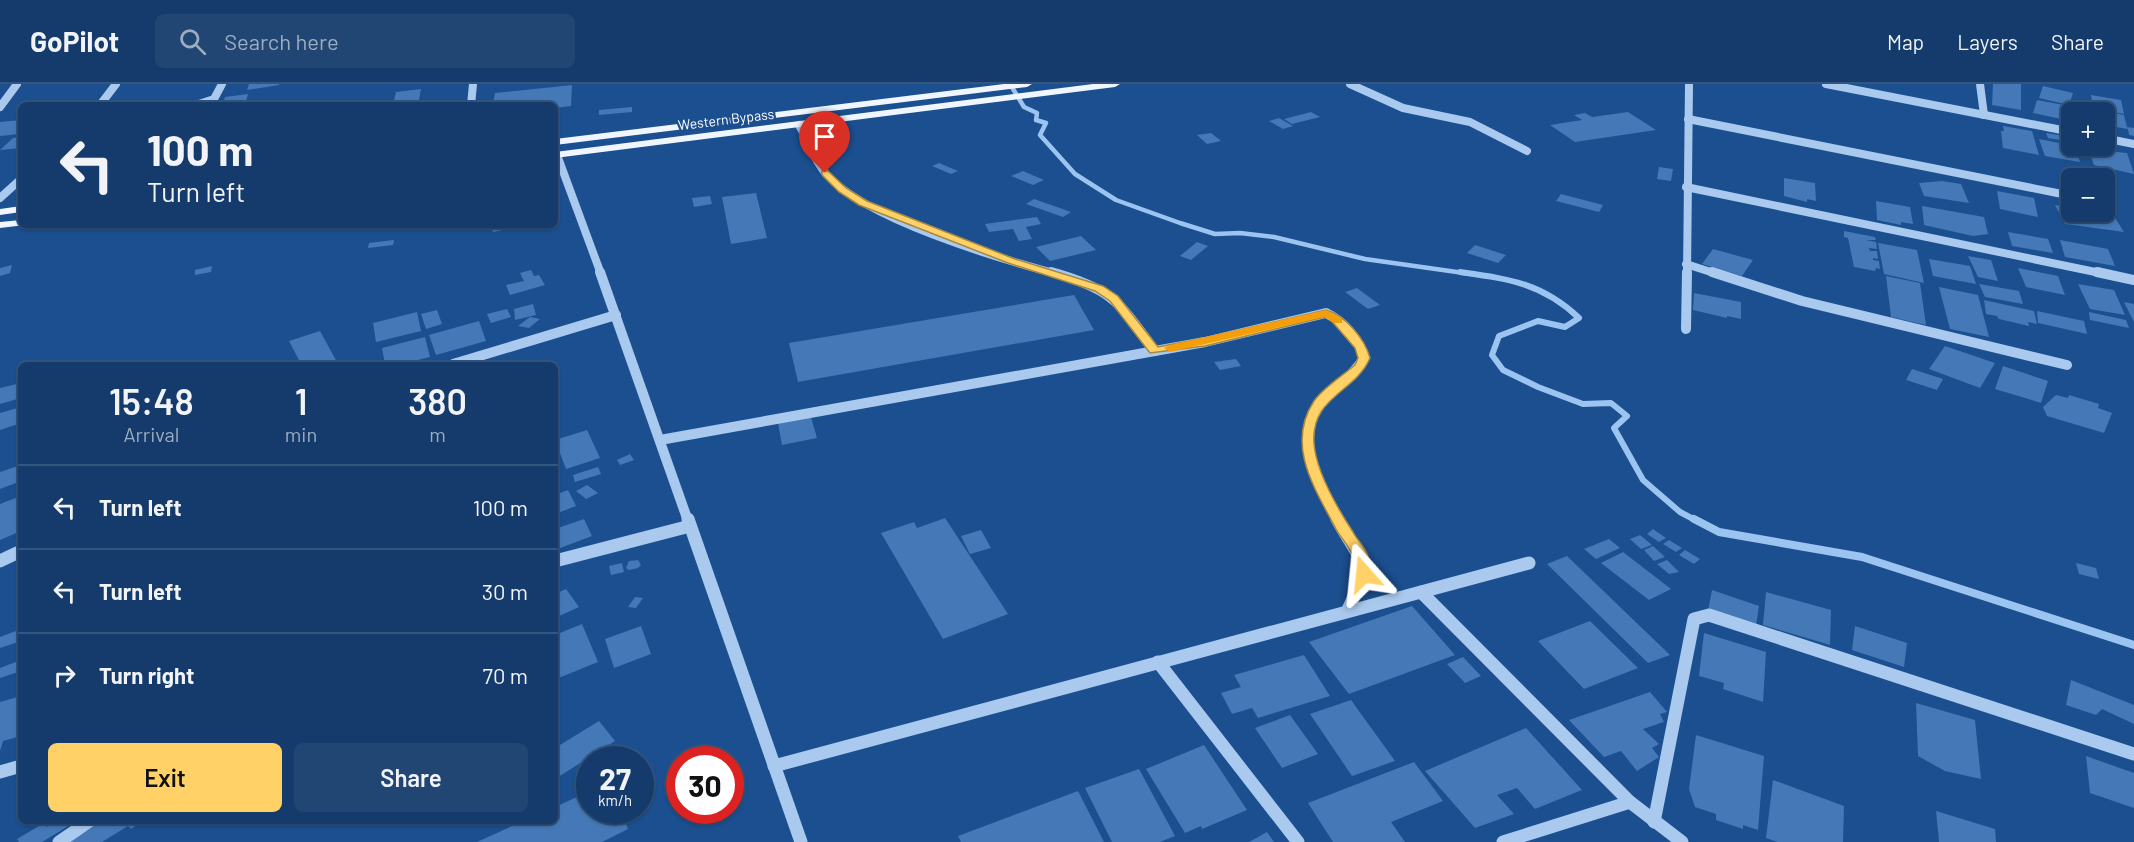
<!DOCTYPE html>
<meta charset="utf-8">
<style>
:root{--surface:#143b6b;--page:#214673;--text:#f1f3f6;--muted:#9dadc1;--line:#33557e;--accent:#ffd166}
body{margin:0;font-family:Barlow,sans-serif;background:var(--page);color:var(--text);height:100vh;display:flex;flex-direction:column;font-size:22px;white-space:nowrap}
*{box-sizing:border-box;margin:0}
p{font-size:20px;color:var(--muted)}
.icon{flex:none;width:33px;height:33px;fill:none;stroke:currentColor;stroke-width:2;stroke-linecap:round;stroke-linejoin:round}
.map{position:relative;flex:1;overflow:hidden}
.panel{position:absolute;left:18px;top:278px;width:540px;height:462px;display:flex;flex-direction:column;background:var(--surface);border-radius:9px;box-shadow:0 2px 4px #0004,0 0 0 2px var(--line)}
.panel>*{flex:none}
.banner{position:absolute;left:18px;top:18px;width:540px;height:126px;border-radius:9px;box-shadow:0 2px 4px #0004,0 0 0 2px var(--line);background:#143b6b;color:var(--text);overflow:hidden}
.fabs{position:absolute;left:2061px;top:18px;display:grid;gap:12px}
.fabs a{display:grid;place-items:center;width:54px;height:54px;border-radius:9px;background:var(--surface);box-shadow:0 2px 4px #0004,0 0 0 2px var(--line);font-size:30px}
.speed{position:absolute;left:576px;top:662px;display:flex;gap:12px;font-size:30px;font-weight:700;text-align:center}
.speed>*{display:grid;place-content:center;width:78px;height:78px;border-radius:50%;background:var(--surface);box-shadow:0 2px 4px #0004,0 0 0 2px var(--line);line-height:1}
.speed small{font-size:15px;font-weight:400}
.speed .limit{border:9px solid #d22;background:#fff;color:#111}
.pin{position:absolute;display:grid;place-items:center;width:51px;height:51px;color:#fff;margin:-62px -26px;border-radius:50% 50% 50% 0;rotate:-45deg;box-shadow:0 0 6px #0007}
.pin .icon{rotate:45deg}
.me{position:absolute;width:66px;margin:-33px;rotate:342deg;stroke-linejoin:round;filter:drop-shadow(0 0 4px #0008)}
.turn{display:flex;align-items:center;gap:21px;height:126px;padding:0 30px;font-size:27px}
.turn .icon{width:78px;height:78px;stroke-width:2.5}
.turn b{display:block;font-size:42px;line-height:51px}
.eta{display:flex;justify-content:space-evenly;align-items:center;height:102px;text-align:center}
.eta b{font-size:36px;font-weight:600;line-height:42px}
.primary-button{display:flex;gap:12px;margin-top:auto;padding:12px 30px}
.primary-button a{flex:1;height:69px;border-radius:9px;background:var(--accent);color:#111;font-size:24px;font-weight:600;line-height:69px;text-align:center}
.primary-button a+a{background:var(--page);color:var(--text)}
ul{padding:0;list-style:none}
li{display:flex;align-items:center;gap:18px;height:84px;padding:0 30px;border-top:2px solid var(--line)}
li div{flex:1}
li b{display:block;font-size:22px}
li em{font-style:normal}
header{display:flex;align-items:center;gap:36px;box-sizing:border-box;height:84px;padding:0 30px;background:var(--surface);border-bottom:2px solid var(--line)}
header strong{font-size:28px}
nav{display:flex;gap:33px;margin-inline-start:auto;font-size:21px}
.search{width:420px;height:54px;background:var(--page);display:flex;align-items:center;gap:15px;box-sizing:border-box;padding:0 21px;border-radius:9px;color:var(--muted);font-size:22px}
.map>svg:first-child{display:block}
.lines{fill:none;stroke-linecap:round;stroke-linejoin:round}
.stream-far2{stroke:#9cc4f0;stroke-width:4.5}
.stream-far1{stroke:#9cc4f0;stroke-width:6}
.stream{stroke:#9cc4f0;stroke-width:8}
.building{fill:#4478b7}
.minor-far2{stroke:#a9c9ee;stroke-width:8}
.minor-far1{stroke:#a9c9ee;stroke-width:10}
.minor{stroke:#a9c9ee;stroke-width:13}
.major{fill:#f0f6ff;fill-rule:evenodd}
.route{fill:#ffd166;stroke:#a68842;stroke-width:1.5}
.slow{fill:#f59e0b}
.labels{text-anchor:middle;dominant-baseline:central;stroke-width:4.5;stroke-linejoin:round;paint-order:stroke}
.far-street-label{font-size:14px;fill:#fff;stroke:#1b4f8f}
</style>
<header>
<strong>GoPilot</strong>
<div class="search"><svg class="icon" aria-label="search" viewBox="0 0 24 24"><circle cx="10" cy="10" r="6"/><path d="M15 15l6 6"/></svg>Search here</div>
<nav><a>Map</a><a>Layers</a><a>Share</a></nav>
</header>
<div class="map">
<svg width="2134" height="758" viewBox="0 0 2134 758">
<rect width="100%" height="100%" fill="#1b4f8f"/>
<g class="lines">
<path class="stream-far2" d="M1010,0l14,23 13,6 -1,7 10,3 -6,12 35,39 41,26 64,23 35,11 25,-1 34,4 91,22 106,15"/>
<path class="stream-far1" d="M1460,188c49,7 82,11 119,46l-14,9 -27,-6 -39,15 -7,19 11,15 35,17 45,17 28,-1 16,13 -13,12 29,52 37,32 17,9"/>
<path class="stream" d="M1694,435l25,13 143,25 272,88"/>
</g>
<g class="building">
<path d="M249,0h30v1l-32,5z"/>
<path d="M1993,0h28v26l-29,-5z"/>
<path d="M572,1l-1,21 -16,2v-3h-17v-3l-45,3 2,-12z"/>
<path d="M2043,2l30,7 -4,12 -30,-7z"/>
<path d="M421,5l-3,16h-25l3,-13z"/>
<path d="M248,10l-2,7 -23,3 2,-7z"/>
<path d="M2091,11l30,5 3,14 -31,-6z"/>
<path d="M2037,16l32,6 -3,14 -33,-7z"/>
<path d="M632,23v5l-33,3v-5z"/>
<path d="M2093,25l31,6 3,12 7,1v8l-5,-1 -1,-6 -24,-4v-13h-11z"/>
<path d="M1311,28l9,5 -28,7 -8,-5z"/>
<path d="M1628,28l28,18 -81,12 -25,-17 32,-5 -8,-5 11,-2 7,4z"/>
<path d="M1279,34l14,8 -10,3 -14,-8z"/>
<path d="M21,36l-2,14 -19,2v-14z"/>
<path d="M2003,42l29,5 7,24 -36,-7 -2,-17h3z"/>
<path d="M1211,49l10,8 -14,3 -10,-9z"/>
<path d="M2046,49l26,4v5l-24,-4z"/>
<path d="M21,53v11l-21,2 13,-12z"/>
<path d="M2039,55l35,7 6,16 -35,-6z"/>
<path d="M2088,65l39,4 7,21 -40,-9z"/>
<path d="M939,79l19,8 -7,3 -19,-8z"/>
<path d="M1659,83l14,2 -2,12 -14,-2z"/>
<path d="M1023,87l21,9 -11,5 -22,-9z"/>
<path d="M1784,94l31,5 1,18 -9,-2v3l-23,-6z"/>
<path d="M1942,97l19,3 8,19 -45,-7 -5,-13z"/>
<path d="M1997,107l37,7 4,19 -38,-8z"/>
<path d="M756,109l11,45 -36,6 -9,-47z"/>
<path d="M1561,110l42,11 -4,7 -43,-11z"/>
<path d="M710,112l2,8 -18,3 -2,-9z"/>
<path d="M1034,115l37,13 -8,5 -37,-13z"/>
<path d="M1876,117l34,6 3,17 -12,-2v3l-24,-5z"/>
<path d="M2055,121l17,2v5l40,1 12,19 -59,-8z"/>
<path d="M1922,122l62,11 4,17 -15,2 -49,-11z"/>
<path d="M1037,133l4,7 -15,3 6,12 -13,2 -6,-12 -24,3 -4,-8z"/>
<path d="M490,141h33v1l-30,6z"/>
<path d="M1844,147l31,6 1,3h-10l10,2 1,7 -8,-1 1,3h7l1,8 -5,-1v2l6,1 1,8 -4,-1 -1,3 -21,-4 -6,-29 -4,-1z"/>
<path d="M2008,148l40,7 5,14 -41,-7z"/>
<path d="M1081,152l15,14 -46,11 -14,-14z"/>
<path d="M394,156l-1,5 -25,3 1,-5z"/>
<path d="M2060,156l48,9 7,17 -50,-9z"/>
<path d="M1197,158l11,4 -17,14 -11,-4z"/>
<path d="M1878,159l39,7 7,33 -40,-9z"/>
<path d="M1475,161l31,10 -8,8 -31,-10z"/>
<path d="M1713,165l40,11 -11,16 -40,-12z"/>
<path d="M1968,172l23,4 7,21 -20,-4z"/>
<path d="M1929,175l41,7 6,18 -43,-8z"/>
<path d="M12,181l-2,8 -10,3v-8z"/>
<path d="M212,182l-1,6 -16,3v-5z"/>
<path d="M2018,184l40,8 7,19 -39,-8z"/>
<path d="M531,186l3,6 5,-1 6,10 -35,10 -4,-10 18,-4 -4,-8z"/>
<path d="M1886,192l34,7 6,42 -35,-8z"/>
<path d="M1979,200l40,7 4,13 -38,-7z"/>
<path d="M2078,200l36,6 11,25 -35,-6z"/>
<path d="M1939,203l39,8 11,42 -39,-8z"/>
<path d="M1357,204l23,17 -12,4 -23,-17z"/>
<path d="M1694,209l47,9v17l-14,-3v2l-34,-8z"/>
<path d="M1074,211l20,35 -296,52 -9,-39z"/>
<path d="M1984,216l50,11 3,13 -9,-2 1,4 -30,-7 -2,-3 -11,-2z"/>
<path d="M2124,218l10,2v18z"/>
<path d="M533,220l3,11 -21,5 -1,-11z"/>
<path d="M507,225l4,8 -20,6 -4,-9z"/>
<path d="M437,226l5,14 -16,5 -5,-15z"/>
<path d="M2037,227l47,10 3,13 -49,-11z"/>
<path d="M417,228l4,19 -45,11 -3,-19z"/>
<path d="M2089,228l37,8 3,8 -39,-8z"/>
<path d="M530,233l10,2 -11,9 -11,-2z"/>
<path d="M479,237l7,20 -50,14 -7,-20z"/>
<path d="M320,247l18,33h-37l-12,-23z"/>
<path d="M425,253l5,20 -28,7h-17l-3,-16z"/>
<path d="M1945,262l50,17 -15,25 -51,-19z"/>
<path d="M1236,275l5,7 -21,4 -6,-8z"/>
<path d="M2003,282l45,15 -7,22 -46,-14z"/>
<path d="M1912,285l31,10 -6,11 -31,-10z"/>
<path d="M21,299v15l-21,6v-16z"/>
<path d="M2056,311l12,3 1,-3 30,9 -1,4 14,5 -8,20 -57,-17 -4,-9z"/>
<path d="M21,323v16l-21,7v-17z"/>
<path d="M811,333l6,21 -35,7 -4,-22z"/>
<path d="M587,346l13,28 -34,11 -11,-29z"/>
<path d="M630,370l4,6 -14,5 -3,-5z"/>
<path d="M21,381v16l-21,8v-17z"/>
<path d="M598,383l3,7 -26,8 -2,-7z"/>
<path d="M587,401l11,8 -12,6 -10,-8z"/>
<path d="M568,406l8,16 -21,8v-19z"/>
<path d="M21,412v35l-21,9v-36z"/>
<path d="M945,434l63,96 -65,25 -62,-106 33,-11 3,6z"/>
<path d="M584,435l8,17 -37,14v-21z"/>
<path d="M1653,445l13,9 -7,4 -12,-8z"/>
<path d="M981,446l10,18 -21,6 -9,-18z"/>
<path d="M1640,451l12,10 -11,4 -11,-10z"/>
<path d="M1609,455l11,9 -24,11 -12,-10z"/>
<path d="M1669,456l13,8 -6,4 -13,-8z"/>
<path d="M1653,462l12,11 -11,4 -10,-11z"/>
<path d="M1685,466l15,9 -6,5 -15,-9z"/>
<path d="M1623,468l48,37 -22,11 -48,-37z"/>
<path d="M1567,472l103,99 -22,8 -101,-99z"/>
<path d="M638,476l3,5 -3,3 -9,2 -3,-2 3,-7z"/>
<path d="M1667,476l12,12 -10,2 -12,-10z"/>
<path d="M622,479l2,9 -13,3 -2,-9z"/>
<path d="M2076,479l20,5 3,11 -20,-5z"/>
<path d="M566,505l13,18 -24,11v-24z"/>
<path d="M1712,506l47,16 -3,20 -48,-15z"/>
<path d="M1766,508l65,18 -1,35 -67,-20z"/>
<path d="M635,513l8,1 -7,10 -8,-1z"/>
<path d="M1412,522l43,49 -106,39 -40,-52z"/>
<path d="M1590,537l48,47 -54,21 -46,-48z"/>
<path d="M582,540l16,38 -42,17 -1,-44z"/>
<path d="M641,542l10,28 -37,14 -9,-29z"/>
<path d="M1855,542l52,17 -3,24 -52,-17z"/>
<path d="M21,545v12l-21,7v-11z"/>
<path d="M1704,549l62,19 -3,50 -40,-13 1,-6 -25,-7z"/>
<path d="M1304,571l26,41 -72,22 -6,-10 -20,6 -11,-21 20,-6 -7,-12z"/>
<path d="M1463,573l18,19 -16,7 -18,-19z"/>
<path d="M21,576v11l-21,7v-10z"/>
<path d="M2071,596l63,25v19l-32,-15 -6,6 -30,-10z"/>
<path d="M1650,608l17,20 -7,2 4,8 -21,7 16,15 -7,4 7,9 -22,14 -16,-20 -17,6 -35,-37z"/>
<path d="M21,612v40l-18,5 -3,10v-49z"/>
<path d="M1351,616l44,61 -43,15 -42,-62z"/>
<path d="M1916,619l59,17 6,59 -36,-8 -27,-15z"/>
<path d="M1290,631l28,39 -36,14 -27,-40z"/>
<path d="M599,637l16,20 -60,38v-31z"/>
<path d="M1526,644l56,62 -47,19 -18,-21 -20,7 17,19 -39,14 -50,-57z"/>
<path d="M1696,651l68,21 -6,74 -15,-5v4l-27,-9v-6l-21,-7 -6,-18z"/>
<path d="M1204,661l43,65 -45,19 -1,-3 -16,7 -39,-64z"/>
<path d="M2086,672l48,17v35l-44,-15z"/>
<path d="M1414,678l29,39 -52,21 14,20h-72l-25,-39z"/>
<path d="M1139,685l36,67 -15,6h-48l-27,-54z"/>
<path d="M1773,696l71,26 -1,36h-66l-11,-4z"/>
<path d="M590,707v19h31l7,19 -26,13h-125l48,-22h30v-13z"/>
<path d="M1078,707l26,51h-143l-3,-6z"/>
<path d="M1936,727l59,18 1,13h-57z"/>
<path d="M59,736h8l3,5 -28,17h-23l-2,-3 27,-16 3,4z"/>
<path d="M103,736h41l-13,9 -3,-3 -26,16h-34z"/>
<path d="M1267,748l7,10h-25z"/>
</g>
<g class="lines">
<g class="minor-far2">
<path d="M1350,0l53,24 67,14 57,29"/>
<path d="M1826,0l246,48"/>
<path d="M1980,0l4,31"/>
<path d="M100,21l16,-21"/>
<path d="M196,21l18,-6 8,-15"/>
<path d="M471,21l2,-21"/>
<path d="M0,23l17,-23"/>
<path d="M1688,35l384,77"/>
<path d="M799,41c9,16 15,35 27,49 39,45 171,84 231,100"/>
<path d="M2104,54l30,6"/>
<path d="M557,71l44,119"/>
<path d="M1686,103l419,87"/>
<path d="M0,114l21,-19"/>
<path d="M2104,118l3,1"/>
<path d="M1686,180l31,10"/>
<path d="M1687,190l2,-190"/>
</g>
<g class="minor-far1">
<path d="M600,188l88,249"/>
<path d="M1051,188c62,17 68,30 104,79"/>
<path d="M1712,188l90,29 265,64"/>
<path d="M2097,188l37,8"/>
<path d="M1686,245l1,-57"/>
<path d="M453,280l163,-49"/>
<path d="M660,356l545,-98 121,-29c19,9 32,26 38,45 -11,18 -27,28 -41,43 -33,36 -4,85 15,120"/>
</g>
<g class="minor">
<path d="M688,435l113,323"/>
<path d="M1337,435c26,47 34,39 11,91"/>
<path d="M0,477l21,-10"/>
<path d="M555,477l135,-35"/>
<path d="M1421,508l209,210 52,40"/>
<path d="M1158,578l140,180"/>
<path d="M774,682l755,-203"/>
<path d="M0,688l21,-6"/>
<path d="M1654,738l40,-203 15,-4 425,139"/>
<path d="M59,758l32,-22"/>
<path d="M1503,758l127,-40"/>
</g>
<g class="major">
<path d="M1004,0h28l-5,3 -472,58v-6z"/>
<path d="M1093,0h27l-5,3 -560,71v-6z"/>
<path d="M21,122v6l-21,3v-6z"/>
<path d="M21,136v5h4l-25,3v-6z"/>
</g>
</g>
<path class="route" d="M822,87h6l18,17 21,13 148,58 88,27 15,10 40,51 47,-9 121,-28c19,5 39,29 44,48 -15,35 -59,38 -56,85 2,28 24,66 39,89 4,8 12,15 15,24 2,6 4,16 1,22h-11c-4,-7 -2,-15 -5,-22 -4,-10 -12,-18 -17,-27 -21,-40 -51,-84 -22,-128 9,-13 28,-25 41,-36l3,-7 -3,-10 -26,-30 -4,-1 -120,29 -55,7 -40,-52 -15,-10 -87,-28 -149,-58 -20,-13 -17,-17z"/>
<path class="slow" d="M1326,226l16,9v4h-8l-10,-6 -154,35 -6,-4 6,-3z"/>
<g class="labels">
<g class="far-street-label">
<text transform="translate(726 35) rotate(-7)">Western Bypass</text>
</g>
</g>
</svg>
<div class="fabs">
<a>+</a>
<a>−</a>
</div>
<div class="speed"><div>27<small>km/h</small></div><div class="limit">30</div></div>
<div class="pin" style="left:825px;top:89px;background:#d93025"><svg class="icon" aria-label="arrive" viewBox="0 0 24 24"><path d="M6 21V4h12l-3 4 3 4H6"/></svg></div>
<svg class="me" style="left:1364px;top:490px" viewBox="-20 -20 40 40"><path d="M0-17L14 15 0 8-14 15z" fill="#ffd166" stroke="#fff" stroke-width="4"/></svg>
<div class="banner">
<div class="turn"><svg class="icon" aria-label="left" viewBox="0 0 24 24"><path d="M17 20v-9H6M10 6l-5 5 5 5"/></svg><div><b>100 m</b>Turn left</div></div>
</div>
<section class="panel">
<div class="eta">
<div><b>15:48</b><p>Arrival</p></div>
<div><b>1</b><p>min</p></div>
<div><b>380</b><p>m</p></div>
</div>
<ul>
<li><svg class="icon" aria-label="left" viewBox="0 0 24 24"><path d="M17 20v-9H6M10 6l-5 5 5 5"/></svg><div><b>Turn left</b></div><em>100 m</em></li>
<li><svg class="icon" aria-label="left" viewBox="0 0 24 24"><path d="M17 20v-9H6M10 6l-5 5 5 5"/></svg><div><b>Turn left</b></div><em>30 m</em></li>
<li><svg class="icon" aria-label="right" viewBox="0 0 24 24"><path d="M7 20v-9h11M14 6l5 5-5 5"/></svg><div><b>Turn right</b></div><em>70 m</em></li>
</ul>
<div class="primary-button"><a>Exit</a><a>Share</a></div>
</section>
</div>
